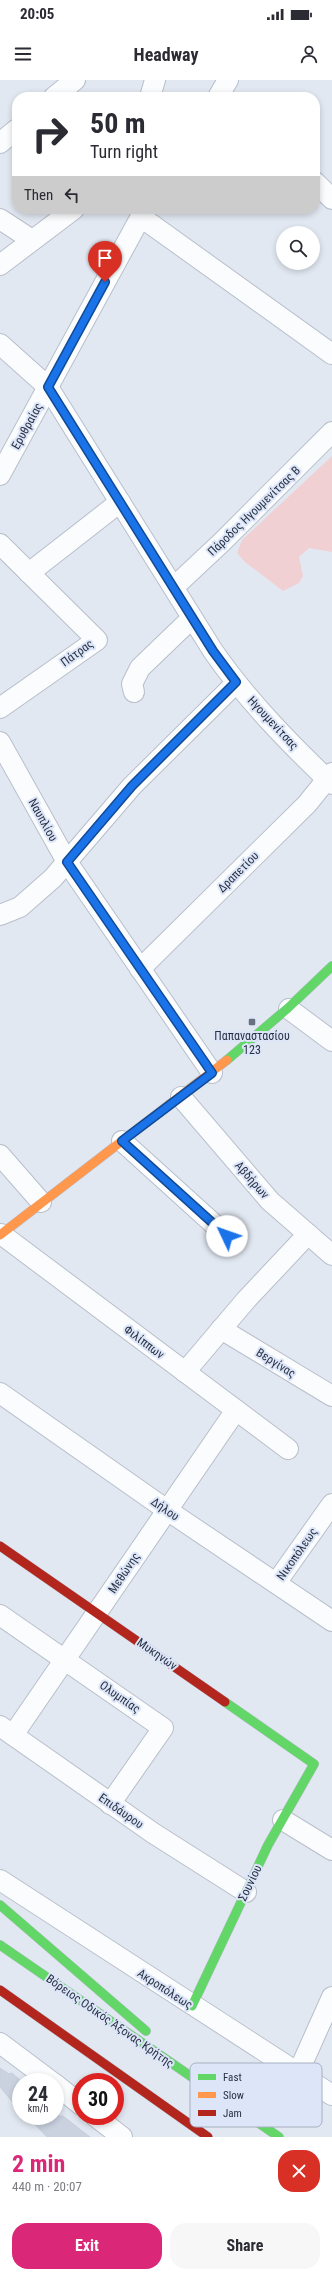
<!DOCTYPE html>
<meta charset="utf-8">
<style>
:root{--surface:#fff;--page:#f7f7f7;--text:#2b2b33;--muted:#7c7c81;--accent:#db2777}
body{margin:0;font-family:"Roboto Condensed",sans-serif;background:var(--page);color:var(--text);height:100vh;display:flex;flex-direction:column;font-size:15px;white-space:nowrap}
*{box-sizing:border-box;margin:0}
p{font-size:13px;color:var(--muted)}
.icon{flex:none;width:22px;height:22px;fill:none;stroke:currentColor;stroke-width:2;stroke-linecap:round;stroke-linejoin:round}
.map{position:relative;height:2057px;overflow:hidden}
.details{display:flex;flex-direction:column;background:var(--surface);flex:1}
.details>*{flex:none}
.guide{position:absolute;left:12px;top:12px;width:308px;height:122px;border-radius:16px;box-shadow:0 2px 6px #0003;background:#fff;color:var(--text);overflow:hidden}
.buttons{position:absolute;left:276px;top:146px;display:grid;gap:8px}
.buttons a{display:grid;place-items:center;width:44px;height:44px;border-radius:50%;background:var(--surface);box-shadow:0 2px 6px #0003;font-size:20px}
.speed{position:absolute;left:12px;top:1993px;display:flex;gap:8px;font-size:20px;font-weight:700;text-align:center}
.speed>*{display:grid;place-content:center;width:52px;height:52px;border-radius:50%;background:var(--surface);box-shadow:0 2px 6px #0003;line-height:1}
.speed small{font-size:10px;font-weight:400}
.speed .limit{border:6px solid #d22;background:#fff;color:#111}
.pin{position:absolute;display:grid;place-items:center;width:34px;height:34px;color:#fff;margin:-41px -17px;border-radius:50% 50% 50% 0;rotate:-45deg;box-shadow:0 0 4px #0007}
.pin .icon{rotate:45deg}
.me{position:absolute;width:44px;margin:-22px;rotate:312deg;stroke-linejoin:round;filter:drop-shadow(0 0 3px #0008)}
.turn{display:flex;align-items:center;gap:14px;height:84px;padding:0 12px;font-size:18px}
.turn .icon{width:52px;height:52px;stroke-width:2.5}
.turn b{display:block;font-size:28px;line-height:34px}
.then{display:flex;align-items:center;height:38px;padding:0 12px;background:#0003;gap:8px;font-size:15px}
.round{display:grid;place-items:center;flex:none;width:42px;height:42px;border-radius:16px;background:var(--page)}
.summary{display:flex;align-items:center;justify-content:space-between;height:68px;padding:0 12px}
h1{font-size:24px;font-weight:700;line-height:30px;color:var(--accent)}
.button{display:flex;gap:8px;margin-top:auto;padding:8px 12px}
.button a{flex:1;height:46px;border-radius:16px;background:var(--accent);color:#fff;font-size:16px;font-weight:700;line-height:46px;text-align:center}
.button a+a{background:var(--page);color:var(--text)}
.status{display:flex;justify-content:space-between;align-items:center;height:28px;padding:0 20px;background:var(--surface);direction:ltr}
.status svg{height:11px;fill:currentColor}
header{display:flex;justify-content:space-between;align-items:center;height:52px;padding:0 12px;background:var(--surface);font-size:18px;font-weight:700}
.map>svg:first-child{display:block}
.green{fill:#f1d0d3}
.building{fill:#cad2e0;stroke:#c8cfdc}
.lines{fill:none;stroke-linecap:round;stroke-linejoin:round}
.street-casing{stroke:#b8bfcb;stroke-width:22}
.fast-casing{stroke:#b8bfcb;stroke-width:10}
.slow-casing{stroke:#b8bfcb;stroke-width:10}
.jam-casing{stroke:#b8bfcb;stroke-width:10}
.street{stroke:#fbfcfd;stroke-width:20}
.fast{stroke:#63d668;stroke-width:9}
.slow{stroke:#ff974d;stroke-width:9}
.jam{stroke:#b3261e;stroke-width:9}
.route-casing{stroke:#114b97;stroke-width:10}
.route{stroke:#1a73e8;stroke-width:7}
.poi-dot{fill:#697180;stroke:#dce6f8;stroke-width:1.5}
.labels{text-anchor:middle;dominant-baseline:central;stroke-width:4;stroke-linejoin:round;paint-order:stroke}
.street-label{font-size:12px;fill:#283142;stroke:#dce6f8}
.poi-label{font-size:12px;fill:#283142;stroke:#dce6f8}
.key{fill:#dce6f8;stroke:#a6b0c1;stroke-width:1}
.key-label{font-size:11px;fill:#283142}
</style>
<div class="status"><b>20:05</b><svg viewBox="0 0 49 12"><path d="M0 12V9h3v3zM5 12V6h3v6zM10 12V3h3v9zM15 12V0h3v12zM26 1h20v11H26zM47 4h2v5h-2z"/></svg></div>
<header><svg class="icon" aria-label="menu" viewBox="0 0 24 24"><path d="M4 6h16M4 12h16M4 18h16"/></svg>Headway<svg class="icon" aria-label="person" viewBox="0 0 24 24"><circle cx="12" cy="8" r="4"/><path d="M4 21q1-7 8-7t8 7"/></svg></header>
<div class="map">
<svg width="332" height="2057" viewBox="0 0 332 2057">
<rect width="100%" height="100%" fill="#e2e8f2"/>
<path class="green" d="M332,376v96l-23,-4 -10,9 4,19 -4,7 -16,8 -38,-29 -8,-9 5,-13z"/>
<g class="building">
<path d="M0,1988l9,6 3,-1 9,8v31l-21,-25z"/>
<path d="M27,2036h36l27,21h-43z"/>
</g>
<g class="lines">
<defs>
<g id="street">
<path d="M54,17l21,-17"/>
<path d="M150,17l5,-17"/>
<path d="M218,17l10,-17"/>
<path d="M0,63l17,-14"/>
<path d="M315,102l17,17"/>
<path d="M141,137l191,137"/>
<path d="M0,139l32,21"/>
<path d="M0,185l74,-56"/>
<path d="M0,264l48,43 165,264c34,49 76,92 119,133"/>
<path d="M0,395l145,-266"/>
<path d="M0,464l97,96 -97,68"/>
<path d="M29,493l91,-71"/>
<path d="M174,507l48,-45 110,-110"/>
<path d="M134,612l-2,-8 8,-16 52,-50"/>
<path d="M0,662l67,120 145,211"/>
<path d="M0,835l20,-8 33,-29 79,-92 104,-103"/>
<path d="M140,889l167,-165 25,-31"/>
<path d="M289,929l43,32"/>
<path d="M181,1017l89,104 62,54"/>
<path d="M122,1061l105,95"/>
<path d="M0,1075l41,47"/>
<path d="M1,1154l287,215"/>
<path d="M221,1249l111,67"/>
<path d="M185,1292l61,-72 62,-66"/>
<path d="M0,1313l167,117 165,111"/>
<path d="M276,1503l56,-79"/>
<path d="M0,1535l163,113 -53,76"/>
<path d="M0,1646l153,107 93,59"/>
<path d="M13,1655l223,-325"/>
<path d="M283,1740l49,30"/>
<path d="M0,1800l332,215"/>
<path d="M0,1963l52,39"/>
<path d="M298,1993l34,-76"/>
<path d="M55,2004l26,21"/>
<path d="M95,2036l27,21"/>
</g>
<g id="fast">
<path d="M227,980l61,-52 44,-42"/>
<path d="M0,1825l146,126"/>
<path d="M0,1865l279,192"/>
<path d="M192,1926l76,-161 46,-81 -89,-62"/>
</g>
<path id="slow" d="M0,1155l227,-175"/>
<g id="jam">
<path d="M0,1466l225,156"/>
<path d="M0,1910l208,147"/>
</g>
</defs>
<use href="#street" class="street-casing"/>
<use href="#fast" class="fast-casing"/>
<use href="#slow" class="slow-casing"/>
<use href="#jam" class="jam-casing"/>
<use href="#street" class="street"/>
<use href="#fast" class="fast"/>
<use href="#slow" class="slow"/>
<use href="#jam" class="jam"/>
</g>
<g class="lines">
<defs>
<path id="route" d="M105,202l-57,105 165,264 23,31 -104,104 -65,76 145,211 -90,68 105,95"/>
</defs>
<use href="#route" class="route-casing"/>
<use href="#route" class="route"/>
</g>
<rect class="poi-dot" x="248" y="938" width="8" height="8" rx="2"/>
<g class="labels">
<g class="street-label">
<text transform="translate(27 346) rotate(-61)">Ερυθραίας</text>
<text transform="translate(254 431) rotate(-44)">Πάροδος Ηγουμενίτσας Β</text>
<text transform="translate(77 573) rotate(-36)">Πάτρας</text>
<text transform="translate(273 643) rotate(47)">Ηγουμενίτσας</text>
<text transform="translate(43 740) rotate(61)">Ναυπλίου</text>
<text transform="translate(238 792) rotate(-45)">Δραπετίου</text>
<text transform="translate(252 1100) rotate(49)">Αβδήρων</text>
<text transform="translate(144 1262) rotate(37)">Φιλίππων</text>
<text transform="translate(276 1283) rotate(32)">Βεργίνας</text>
<text transform="translate(165 1429) rotate(35)">Δήλου</text>
<text transform="translate(297 1474) rotate(-55)">Νικοπόλεως</text>
<text transform="translate(124 1493) rotate(-56)">Μεθώνης</text>
<text transform="translate(157 1574) rotate(35)">Μυκηνών</text>
<text transform="translate(120 1617) rotate(35)">Ολυμπίας</text>
<text transform="translate(121 1731) rotate(35)">Επιδάυρου</text>
<text transform="translate(250 1803) rotate(-64)">Σουνίου</text>
<text transform="translate(165 1909) rotate(33)">Ακροπόλεως</text>
<text transform="translate(110 1941) rotate(35)">Βόρειος Οδικός Άξονας Κρήτης</text>
</g>
<g class="poi-label">
<text x="252" y="956">Παπαναστασίου<tspan x="252" dy="14">123</tspan></text>
</g>
</g>
<rect x="190" y="1983" width="132" height="64" rx="6" class="key"/>
<rect x="198" y="1994" width="18" height="6" fill="#63d668"/>
<rect x="198" y="2012" width="18" height="6" fill="#ff974d"/>
<rect x="198" y="2030" width="18" height="6" fill="#b3261e"/>
<g class="key-label">
<text x="223" y="2001">Fast</text>
<text x="223" y="2019">Slow</text>
<text x="223" y="2037">Jam</text>
</g>
</svg>
<div class="buttons">
<a><svg class="icon" aria-label="search" viewBox="0 0 24 24"><circle cx="10" cy="10" r="6"/><path d="M15 15l6 6"/></svg></a>
</div>
<div class="speed"><div>24<small>km/h</small></div><div class="limit">30</div></div>
<div class="pin" style="left:105px;top:202px;background:#d93025"><svg class="icon" aria-label="arrive" viewBox="0 0 24 24"><path d="M6 21V4h12l-3 4 3 4H6"/></svg></div>
<svg class="me" style="left:227px;top:1156px" viewBox="-20 -20 40 40"><circle r="19" fill="#fff"/><path d="M0-13L10 11 0 6-10 11z" fill="#1a73e8"/></svg>
<div class="guide">
<div class="turn"><svg class="icon" aria-label="right" viewBox="0 0 24 24"><path d="M7 20v-9h11M14 6l5 5-5 5"/></svg><div><b>50 m</b>Turn right</div></div>
<div class="then">Then<svg class="icon" aria-label="left" viewBox="0 0 24 24"><path d="M17 20v-9H6M10 6l-5 5 5 5"/></svg></div>
</div>
</div>
<section class="details">
<div class="summary"><div><h1>2 min</h1><p>440 m · 20:07</p></div><a class="round" style="background:#d93025;color:#fff"><svg class="icon" aria-label="close" viewBox="0 0 24 24"><path d="M6 6l12 12M18 6L6 18"/></svg></a></div>
<div class="button"><a>Exit</a><a>Share</a></div>
</section>
